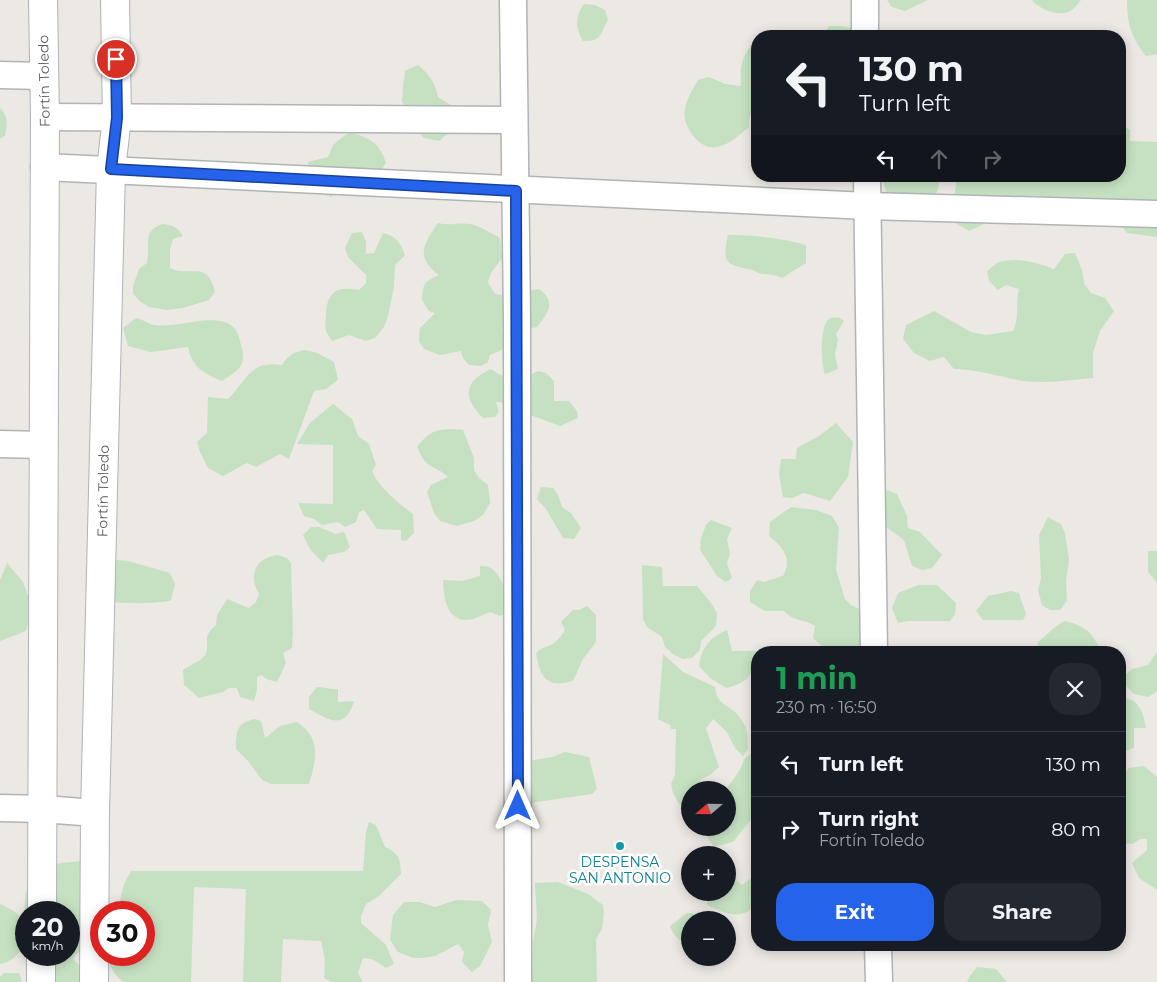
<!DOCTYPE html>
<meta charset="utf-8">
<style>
:root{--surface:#171b24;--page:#242831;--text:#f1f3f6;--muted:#9ea1a6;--line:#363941;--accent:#2563eb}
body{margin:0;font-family:Montserrat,sans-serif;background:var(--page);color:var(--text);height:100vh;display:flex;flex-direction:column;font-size:19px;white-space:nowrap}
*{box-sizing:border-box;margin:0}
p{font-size:16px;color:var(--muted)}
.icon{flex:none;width:28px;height:28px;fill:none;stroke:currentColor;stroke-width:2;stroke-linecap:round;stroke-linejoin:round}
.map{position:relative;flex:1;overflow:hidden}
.sheet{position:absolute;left:751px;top:646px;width:375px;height:305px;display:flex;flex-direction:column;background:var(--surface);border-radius:20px;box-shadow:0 2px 12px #0003}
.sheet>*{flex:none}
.top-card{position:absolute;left:751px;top:30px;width:375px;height:152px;border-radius:20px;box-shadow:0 2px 12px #0003;background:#171b24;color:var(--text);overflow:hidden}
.needle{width:32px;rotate:250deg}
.controls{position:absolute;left:681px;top:781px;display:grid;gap:10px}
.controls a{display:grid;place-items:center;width:55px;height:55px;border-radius:50%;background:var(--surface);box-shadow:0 2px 12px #0003;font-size:25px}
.speed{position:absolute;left:15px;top:901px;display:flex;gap:10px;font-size:25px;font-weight:700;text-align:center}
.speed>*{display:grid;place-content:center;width:65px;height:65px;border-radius:50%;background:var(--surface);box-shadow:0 2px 12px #0003;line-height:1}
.speed small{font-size:12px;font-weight:400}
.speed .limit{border:8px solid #d22;background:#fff;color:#111}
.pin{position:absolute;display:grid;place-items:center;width:42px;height:42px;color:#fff;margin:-21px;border:2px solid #fff;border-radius:50%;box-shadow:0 1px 5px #0007}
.me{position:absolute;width:55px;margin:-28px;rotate:0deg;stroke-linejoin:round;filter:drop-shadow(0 0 4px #0008)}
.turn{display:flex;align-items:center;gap:18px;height:105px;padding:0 25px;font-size:22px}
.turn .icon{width:65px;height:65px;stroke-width:2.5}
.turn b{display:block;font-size:35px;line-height:42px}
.lanes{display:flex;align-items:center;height:48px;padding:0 25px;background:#0003;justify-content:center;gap:25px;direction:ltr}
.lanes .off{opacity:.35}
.round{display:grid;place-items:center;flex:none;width:52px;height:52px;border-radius:20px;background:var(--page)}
.headline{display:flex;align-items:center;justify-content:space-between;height:85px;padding:0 25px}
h1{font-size:30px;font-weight:700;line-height:38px;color:#1e9e55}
.primary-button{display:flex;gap:10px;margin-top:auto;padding:10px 25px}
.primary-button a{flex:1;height:58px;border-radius:20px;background:var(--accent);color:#fff;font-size:20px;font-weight:700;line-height:58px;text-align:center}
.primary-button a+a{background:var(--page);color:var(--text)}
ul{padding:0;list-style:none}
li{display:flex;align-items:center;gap:15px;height:65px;padding:0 25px;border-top:1px solid var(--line)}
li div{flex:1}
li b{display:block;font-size:19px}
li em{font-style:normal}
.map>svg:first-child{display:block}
.green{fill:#c6e1c2}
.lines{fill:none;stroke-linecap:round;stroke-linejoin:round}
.street-casing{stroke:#b0b4b7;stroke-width:29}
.secondary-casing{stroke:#afb3b6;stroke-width:30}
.street{stroke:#fff;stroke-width:26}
.secondary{stroke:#fff;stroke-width:28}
.route-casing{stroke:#184099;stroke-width:12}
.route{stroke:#2563eb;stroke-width:9}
.culture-dot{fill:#0f9aa8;stroke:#fff;stroke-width:2}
.labels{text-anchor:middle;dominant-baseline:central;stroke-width:5;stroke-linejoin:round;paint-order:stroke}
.street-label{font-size:14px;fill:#5b5f62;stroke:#fff}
.culture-label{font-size:14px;fill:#0d838f;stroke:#fff}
</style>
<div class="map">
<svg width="1157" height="982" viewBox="0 0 1157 982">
<rect width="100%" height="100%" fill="#ece8e3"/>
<g class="green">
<path d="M887,0h41l-23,11 -13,-4z"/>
<path d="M1032,0h49c-4,5 -9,12 -16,13 -10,2 -28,-5 -33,-13z"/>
<path d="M1127,0h30v54l-11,2c-15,-18 -19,-33 -19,-56z"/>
<path d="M584,4l11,1 10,5 3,10c-8,14 -7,22 -25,21 -8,-13 -8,-25 1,-37z"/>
<path d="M829,26c15,0 27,1 39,10h-45z"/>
<path d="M756,38l1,69c-8,3 -8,12 -8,20 -10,8 -20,18 -32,20 -7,2 -17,-3 -21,-8 -19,-21 -11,-37 2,-59l11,-3 16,7 16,2c-1,-26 1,-27 15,-48z"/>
<path d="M418,65c11,9 17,18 20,32l16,10 -4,25 -11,9 -15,-3 -11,-11 -5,-18 -6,-7 1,-16 2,-15z"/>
<path d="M0,108c9,8 7,17 5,28l-5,3z"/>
<path d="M1126,127l4,3v11l27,1v95l-30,-4 -17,-22 -121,-3 -5,16 -15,7 -14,-8 -3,-14 4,-23v-10h144l5,4 10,-4h5l2,-9 -2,-4v-30z"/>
<path d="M349,132c20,6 30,9 37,31l-9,13 -34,12 -12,9 -24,-8 1,-27 20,-5 5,-12z"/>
<path d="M882,176h58l-2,14 -7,12 -22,5 -23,-15z"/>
<path d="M438,223c11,3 21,-1 32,1 10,2 21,9 30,14l2,20 -11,15 -3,9c7,14 7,14 22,12l-5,28 -3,8 3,10 -2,9 -13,6 -2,7 -7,4 -12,-1 -6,-7 -2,-7 -21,4 -16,-6 -5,-8 1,-13 15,-15 -6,-2 -7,-11c1,-17 2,-18 17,-25 -24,-18 -16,-30 -1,-52z"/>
<path d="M162,224c10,1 16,3 21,12l-10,3 -3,11v18c21,10 37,-9 45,24l-6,8 -26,8 -16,2 -18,-3 -8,-5 -8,-8v-8l6,-17 8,-6c4,-18 -6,-31 15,-39z"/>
<path d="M362,232l4,10v12l8,-1 9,-20c13,3 18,10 22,22l-10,10 -1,22 -6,29 -4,11 -9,11 -9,3 -17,-6 -17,6c-8,-11 -7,-13 -6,-26 1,-24 11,-29 33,-25l7,-7v-8l-18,-18 -3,-9 7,-15z"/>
<path d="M728,235c26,0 53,3 78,10v18l-24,15c-7,-3 -12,-4 -19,-4 -4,0 -9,-4 -14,-5 -26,-4 -26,-9 -21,-34z"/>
<path d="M1075,253l7,17 2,14 7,9 14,5 9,13 -14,20 -7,22v25c-23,2 -47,6 -70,3 -23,-4 -45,-12 -69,-12l-10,-12 -14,4 -16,-8 -11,-14 3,-14 28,-14 37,21 15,3 27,-4c7,-14 2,-27 6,-42l-13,-4 -8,5 -9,-9 -2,-10c3,-2 7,-6 10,-8 18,-7 40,0 57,6l11,-15z"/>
<path d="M539,289c18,13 9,24 -2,38l-13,3 -2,-38z"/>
<path d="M838,317l6,4 -8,13 2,6 -3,14 3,15 -13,5c-4,-10 -6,-50 5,-56 3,-1 6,0 8,-1z"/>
<path d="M136,318c7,1 12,6 18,7 22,4 62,-14 79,2 6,6 7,14 9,22 4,18 -5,22 -20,32 -18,-7 -30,-14 -34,-34l-37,5 -23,-6 -5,-18z"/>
<path d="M305,350l12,3 17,9 4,18 -12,9 -12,2 -25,68 -9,-5 -24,13 -9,-4 -24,13 -15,-8 -8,-16 -3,-10 10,-9 1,-36 20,2c19,-19 22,-39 54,-34 6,-10 12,-13 23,-15z"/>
<path d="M491,369l16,10 1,24 -12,-1 3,10 -4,5 -12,1c-21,-21 -19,-37 8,-49z"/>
<path d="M538,371l8,2 8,8v20h15l8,10 1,7 -18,8 -35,-13 -1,-35z"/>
<path d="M333,404l19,15 6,17 11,8 7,21 -4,6c5,14 28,34 41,43l1,19 -8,8 -5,-1v-10l-24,-1 -13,-19 -5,2 -3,10 -11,5 -7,-5 -16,3 -8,-6 -10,-3 -6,-13 35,1v-59l-36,-1 13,-21z"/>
<path d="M836,423l17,19 -5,35 -18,24 -26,-8 -12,5 -9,-1 -4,-23 2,-15h15l1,-11 22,-12z"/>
<path d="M451,429l12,1 11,28v12l5,8 9,7 2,18 -7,12 -9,6 -17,5 -17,-5 -6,-8 -7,-21 4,-7 17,-8c-7,-7 -11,-7 -19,-12 -6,-4 -9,-12 -12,-18 11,-14 16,-17 34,-18z"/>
<path d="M541,487l12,1 5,7 4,12 9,6 10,15 -7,11 -11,-1 -17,-29 -9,-10z"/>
<path d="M887,490l10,4 10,22 1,12 12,4 22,23 -10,13 -10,2 -10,-4 -8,-26 -18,-13 -3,-24z"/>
<path d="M791,507l25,3 16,6 7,12 -3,42 9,29 6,6 18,9v38h-35l-9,-3 -12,-11 2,-12c-13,-8 -21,-4 -31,-15h-19l-15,-9v-11l7,-11 7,2 19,-6c10,-17 0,-29 -14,-40l1,-14z"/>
<path d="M1048,517l13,7 4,9 4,27 -3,21 1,20 -7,9h-10l-8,-5 -4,-15 3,-11 -2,-44z"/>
<path d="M711,520l21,8 -5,11 3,15 -3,9 5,15 -6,4 -9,-6 -17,-26 1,-12 5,-13z"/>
<path d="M311,527h8l17,7 8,-2 6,15 -6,5 -16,3 -5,8 -13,-14 -7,-14z"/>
<path d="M1148,551h9v32l-9,-11z"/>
<path d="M278,555l9,3 4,5 2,70 -1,15 -9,5 3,10 -9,19 -11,-3 -4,-4 -5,2v13l-3,11 -14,-4 -3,-9h-8l-6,4 -24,6 -15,-13 -1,-15c6,-4 21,-11 23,-16 4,-14 -5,-16 10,-29l1,-10 10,-16 22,9 7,-6 3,-8c-11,-19 -4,-36 19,-39z"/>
<path d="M115,560l13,1 42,12 5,11 -4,16c-6,4 -56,4 -63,1z"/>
<path d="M7,563l16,19 9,25 -6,24 -26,10v-61z"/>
<path d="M642,565l20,2 1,19h34l14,17 6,10 -1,13 -15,15 -1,9 -8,8 -9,1 -9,-4 -9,-8 -3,-10 -15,-10 -4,-8z"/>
<path d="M480,566c3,0 6,0 9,1 14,7 19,31 19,45l-8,4 -10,-4c-6,2 -16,8 -23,8 -22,0 -23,-25 -24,-40l20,1 17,-5z"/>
<path d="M918,585h19l19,18 -1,11 -5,7h-42l-10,2 -6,-15 6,-15z"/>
<path d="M1011,591l8,2 7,21 -3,6h-40l-7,-9 12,-15z"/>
<path d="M587,606l9,9v27l-13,17 -10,22c-27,8 -33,-4 -37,-28 8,-8 11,-5 18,-10 4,-3 8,-8 11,-13l-4,-8 12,-12h6z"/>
<path d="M1065,621c21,5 28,12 36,31h-63v-10c10,-8 15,-15 27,-21z"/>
<path d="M727,630l5,21h26c-6,21 -7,32 -32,37l-16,-10 -11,-12c2,-18 11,-29 28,-36z"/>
<path d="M1157,652v39l-9,6 -14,-3 -14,-14 12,-11 16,-4z"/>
<path d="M663,654l20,18 32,15c2,21 17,17 26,32 7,9 7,20 7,30l-5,7 -8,-8 -8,-16 -14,-13 -7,9 13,39 -9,8 -9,4 -2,11h-9v16l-4,1 -7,-3 -6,-11 -2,-9 4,-9 1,-46h-5l-1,-4 -12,-6z"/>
<path d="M317,687c7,0 13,3 21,2v13l16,-1c-9,30 -25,19 -45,8v-12z"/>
<path d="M1120,698c19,0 23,13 26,30h-12v20l-14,5z"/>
<path d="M255,719l6,2 4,17 15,-12 17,-4c25,16 19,39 12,62h-38l-9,-4 -14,-19 -12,-12c0,-17 0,-26 19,-30z"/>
<path d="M565,752l24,5 8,32 -5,5 -62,9 -2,-42 24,-4z"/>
<path d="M752,753h5v59l-24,30 -19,5 -7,-10v-9h21v-38h-2c6,-10 16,-20 18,-31z"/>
<path d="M1144,766l13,11v113l-18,-12 -7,-15 15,-13v-11h-7l-7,5 -13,-1v-65l9,-10z"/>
<path d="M369,822l7,3 9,22c14,7 15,10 16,27l-22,22 -13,8 -5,12v7l25,22 8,19 -8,4 -14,-9 -9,-1 -5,15 5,9h-32l-7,-4 1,-18 -4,-19 -38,-2 -2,43h-38l3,-93 -52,-2 -3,95h-68c-9,-7 -13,-15 -16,-27h37v-43h-17l-8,-8 5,-20 7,-13h232l3,-39z"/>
<path d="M79,861l10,4 -4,84 -9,5 -3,5 5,5 10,6v12h-60l13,-27h28v-43h-43v10c-3,-22 -2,-47 22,-56 9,-4 21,-3 31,-5z"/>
<path d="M757,874v31c-3,2 -6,5 -10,7 -14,6 -27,-1 -40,-7v-12l21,-1v-16l4,1 10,8z"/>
<path d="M558,882l30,12 15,11 1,9 -2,15 -6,10 1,43h-65l1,-40 4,-23 -2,-36z"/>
<path d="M456,900l26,1 9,9 -3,15 4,17 -12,24 -8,6 -10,-10 2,-10 -6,-8 -23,12 -13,2h-9l-15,-6 -8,-12 3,-25 11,-13h16l15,5z"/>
<path d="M0,904c7,3 19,9 23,16 10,18 -4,41 -23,44z"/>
<path d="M687,913l12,1 7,6h-16v24c-11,-3 -16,-7 -20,-18z"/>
<path d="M977,967l19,2 11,13h-40l2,-5z"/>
<path d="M4,973h15l3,9h-22v-5z"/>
</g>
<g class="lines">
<defs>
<g id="street">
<path d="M513,0l4,318 1,664"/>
<path d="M865,0v36"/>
<path d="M0,75l43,1"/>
<path d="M45,117l469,3"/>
<path d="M44,167l824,39 289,8"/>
<path d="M867,176l7,476"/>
<path d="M0,444l43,1"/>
<path d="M0,808l43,1 52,4"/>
<path d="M878,945l1,37"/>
</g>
<g id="secondary">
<path d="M42,912l3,-795 -2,-117"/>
<path d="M41,982v-27"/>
<path d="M94,982l1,-169 16,-644 6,-51 -2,-118"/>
</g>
</defs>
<use href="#street" class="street-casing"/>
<use href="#secondary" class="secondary-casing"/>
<use href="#street" class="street"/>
<use href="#secondary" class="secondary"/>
</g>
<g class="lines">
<defs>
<path id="route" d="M116,59l1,59 -6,51 405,22 2,615"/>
</defs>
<use href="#route" class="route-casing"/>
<use href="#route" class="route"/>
</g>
<circle class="culture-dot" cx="620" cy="846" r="5"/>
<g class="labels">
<g class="street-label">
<text transform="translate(44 81) rotate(-91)">Fortín Toledo</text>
<text transform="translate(103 491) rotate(-89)">Fortín Toledo</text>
</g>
<g class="culture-label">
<text x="620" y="862">DESPENSA<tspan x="620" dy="16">SAN ANTONIO</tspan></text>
</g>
</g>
</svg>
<div class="controls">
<a><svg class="needle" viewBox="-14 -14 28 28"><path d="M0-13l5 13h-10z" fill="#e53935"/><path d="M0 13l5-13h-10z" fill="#9ea1a6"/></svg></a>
<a>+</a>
<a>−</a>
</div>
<div class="speed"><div>20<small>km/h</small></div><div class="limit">30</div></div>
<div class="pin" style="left:116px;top:59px;background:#d93025"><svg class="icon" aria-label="arrive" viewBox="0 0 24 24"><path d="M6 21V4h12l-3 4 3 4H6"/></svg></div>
<svg class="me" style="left:518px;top:806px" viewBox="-20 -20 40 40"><path d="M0-17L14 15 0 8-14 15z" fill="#2563eb" stroke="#fff" stroke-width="4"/></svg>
<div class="top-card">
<div class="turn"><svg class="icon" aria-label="left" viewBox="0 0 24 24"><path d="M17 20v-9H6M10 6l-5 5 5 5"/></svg><div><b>130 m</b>Turn left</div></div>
<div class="lanes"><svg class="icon" aria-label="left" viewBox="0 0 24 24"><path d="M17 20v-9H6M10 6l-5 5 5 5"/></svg><svg class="icon off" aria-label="ahead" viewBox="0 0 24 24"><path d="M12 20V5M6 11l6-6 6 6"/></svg><svg class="icon off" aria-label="right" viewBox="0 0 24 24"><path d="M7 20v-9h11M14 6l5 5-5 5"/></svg></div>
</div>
<section class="sheet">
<div class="headline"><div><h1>1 min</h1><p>230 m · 16:50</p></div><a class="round"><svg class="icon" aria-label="close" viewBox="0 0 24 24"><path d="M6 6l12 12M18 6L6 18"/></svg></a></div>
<ul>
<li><svg class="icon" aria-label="left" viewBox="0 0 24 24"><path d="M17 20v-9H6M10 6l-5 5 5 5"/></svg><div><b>Turn left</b></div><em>130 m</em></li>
<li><svg class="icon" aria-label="right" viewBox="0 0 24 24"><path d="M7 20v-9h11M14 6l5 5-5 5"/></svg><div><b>Turn right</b><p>Fortín Toledo</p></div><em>80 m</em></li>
</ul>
<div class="primary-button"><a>Exit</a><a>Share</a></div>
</section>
</div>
